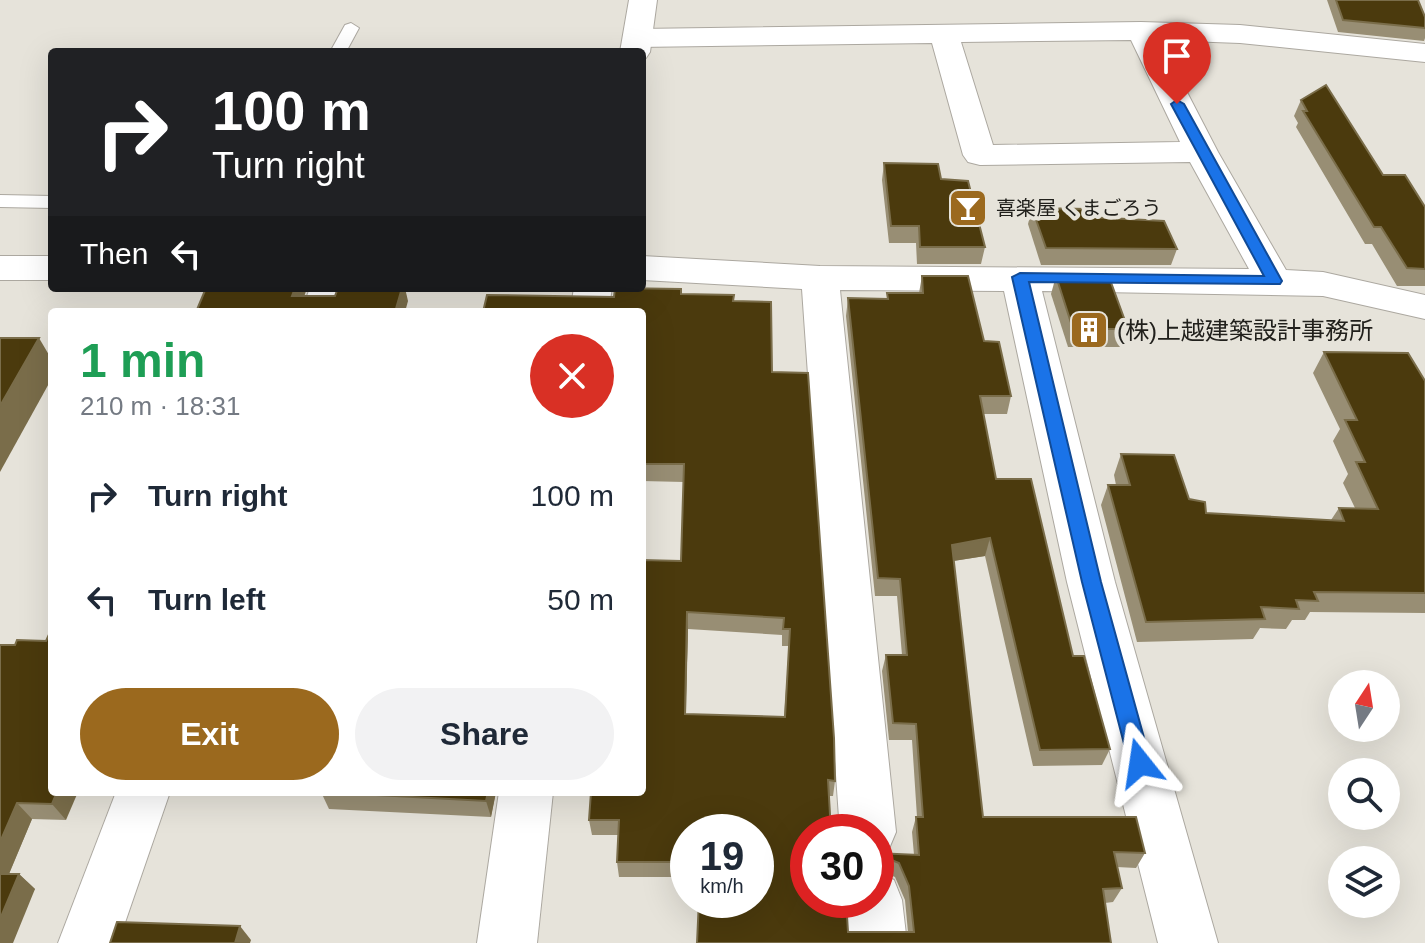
<!DOCTYPE html>
<meta charset="utf-8">
<style>
:root{--surface:#fff;--page:#f2f2f3;--text:#1f2937;--muted:#747a83;--accent:#9b691e}
body{margin:0;font-family:Arial,"Noto Sans JP",sans-serif;background:var(--page);color:var(--text);height:100vh;display:flex;flex-direction:column;font-size:30px;white-space:nowrap}
*{box-sizing:border-box;margin:0}
p{font-size:26px;color:var(--muted)}
.icon{flex:none;width:44px;height:44px;fill:none;stroke:currentColor;stroke-width:2;stroke-linecap:round;stroke-linejoin:round}
.map{position:relative;flex:1;overflow:hidden}
.drawer{position:absolute;left:48px;top:308px;width:598px;height:488px;display:flex;flex-direction:column;background:var(--surface);border-radius:8px;box-shadow:0 8px 32px #0002}
.drawer>*{flex:none}
.guide{position:absolute;left:48px;top:48px;width:598px;height:244px;border-radius:8px;box-shadow:0 8px 32px #0002;background:#202124;color:#fff;overflow:hidden}
.needle{width:52px;rotate:12deg}
.fabs{position:absolute;left:1328px;top:670px;display:grid;gap:16px}
.fabs a{display:grid;place-items:center;width:72px;height:72px;border-radius:50%;background:var(--surface);box-shadow:0 8px 32px #0002;font-size:40px}
.speed{position:absolute;left:670px;top:814px;display:flex;gap:16px;font-size:40px;font-weight:700;text-align:center}
.speed>*{display:grid;place-content:center;width:104px;height:104px;border-radius:50%;background:var(--surface);box-shadow:0 8px 32px #0002;line-height:1}
.speed small{font-size:20px;font-weight:400}
.speed .limit{border:12px solid #d22;background:#fff;color:#111}
.pin{position:absolute;display:grid;place-items:center;width:68px;height:68px;color:#fff;margin:-82px -34px;border-radius:50% 50% 50% 0;rotate:-45deg;box-shadow:0 0 8px #0007}
.pin .icon{rotate:45deg}
.me{position:absolute;width:88px;margin:-44px;rotate:345deg;stroke-linejoin:round;filter:drop-shadow(0 0 6px #0008)}
.turn{display:flex;align-items:center;gap:28px;height:168px;padding:0 32px;font-size:36px}
.turn .icon{width:104px;height:104px;stroke-width:2.5}
.turn b{display:block;font-size:56px;line-height:68px}
.then{display:flex;align-items:center;height:76px;padding:0 32px;background:#0003;gap:16px;font-size:30px}
.round{display:grid;place-items:center;flex:none;width:84px;height:84px;border-radius:42px;background:var(--page)}
.summary{display:flex;align-items:center;justify-content:space-between;height:136px;padding:0 32px}
h1{font-size:48px;font-weight:600;line-height:60px;color:#1e9e55}
.primary-button{display:flex;gap:16px;margin-top:auto;padding:16px 32px}
.primary-button a{flex:1;height:92px;border-radius:48px;background:var(--accent);color:#fff;font-size:32px;font-weight:600;line-height:92px;text-align:center}
.primary-button a+a{background:var(--page);color:var(--text)}
ul{padding:0;list-style:none}
li{display:flex;align-items:center;gap:24px;height:104px;padding:0 32px}
li div{flex:1}
li b{display:block;font-size:30px}
li em{font-style:normal}
.map>svg:first-child{display:block}
.lines{fill:none;stroke-linecap:round;stroke-linejoin:round}
.service-casing{stroke:#aca8a0;stroke-width:2}
.minor-casing{stroke:#aca8a0;stroke-width:2}
.tertiary-casing{stroke:#aca8a0;stroke-width:2}
.service{fill:#fff;fill-rule:evenodd}
.minor{fill:#fff;fill-rule:evenodd}
.tertiary{fill:#fff;fill-rule:evenodd}
.wall{fill:#988e74;fill-rule:evenodd}
.shaded-wall{fill:#7a6d4a}
.building{fill:#4b3a0d;stroke:#7a6d4a;stroke-width:2;fill-rule:evenodd}
.route{fill:#1a73e8;stroke:#114b97;stroke-width:2}
.labels{text-anchor:middle;dominant-baseline:central;stroke-width:8;stroke-linejoin:round;paint-order:stroke}
.far-poi-label{font-size:20px;fill:#21201c;stroke:#e6e3da;text-anchor:start}
.poi-label{font-size:24px;fill:#21201c;stroke:#e6e3da;text-anchor:start}
</style>
<div class="map">
<svg width="1425" height="943" viewBox="0 0 1425 943">
<rect width="100%" height="100%" fill="#e6e3da"/>
<g class="lines">
<defs>
<g id="service">
<path d="M351,23l8,5 -13,24h-16l15,-27z"/>
<path d="M0,195l52,1v12l-52,-1z"/>
</g>
<g id="minor">
<path d="M1141,22l99,3 185,19v18l-185,-19 -80,-3 58,112 68,118 37,2 102,23v24l-102,-23 -281,-5 73,291 103,361h-60l-91,-361 -63,-291 -164,-1 56,542 -8,19 -12,5v-24h-36l-38,-543 -160,-9v-24l178,10 429,3 -59,-107 -210,3 -12,-3 -5,-7 -31,-112 -294,4 -10,-3 -5,-6 5,-6 10,-3zM1131,40l49,102 -187,3 -32,-103z"/>
<path d="M310,288h38l-9,24h-38z"/>
<path d="M116,792h54l-52,151h-60z"/>
<path d="M876,872l18,8 8,20 5,43h-60l-3,-43h32z"/>
</g>
<g id="tertiary">
<path d="M629,0h28l-7,52 -4,6 -4,1v-7h-22z"/>
<rect x="0" y="256" width="52" height="24"/>
<path d="M574,288h38l-4,24h-38z"/>
<path d="M499,792h54l-16,151h-60z"/>
</g>
</defs>
<use href="#service" class="service-casing"/>
<use href="#minor" class="minor-casing"/>
<use href="#tertiary" class="tertiary-casing"/>
<use href="#service" class="service"/>
<use href="#minor" class="minor"/>
<use href="#tertiary" class="tertiary"/>
</g>
<g class="wall">
<path d="M1327,0h91l7,17v21l-1,3 -86,-9z"/>
<path d="M1301,100l82,75 42,32v79h-28l-25,-42h-7l-69,-117 2,-4 -4,-7z"/>
<path d="M884,163l57,16 44,68 -4,17h-64l-1,-21h-27l-7,-63z"/>
<path d="M1032,208l58,9 87,32 -6,16h-130l-13,-41z"/>
<path d="M922,276l62,65 27,55 -4,18h-24l13,65 77,177 37,93 -8,16 -69,1 -48,-210 -32,5 30,256 162,36 -9,15 -19,-1 5,21 -9,14 -8,1 6,40h-414l59,-43 -68,-68v45h-69l-2,-15 1,-27h-26l-3,-15 92,-259 3,-79 -42,-1v-169l-28,-15 67,-3 53,7 38,71 63,409 -2,15h-4l-21,36 40,100h60l-3,-32 -10,-23 -17,-7 -2,15v-32l38,2 -2,-23 4,-15h1l-5,-77h-23l-7,-69 4,-16h16l-5,-59h-22l-29,-280 2,-18 39,1v-6h32zM688,629l94,6v11h7l-5,71 -98,-3z"/>
<path d="M1056,276l72,53 -6,18h-54l-17,-53z"/>
<path d="M1324,352l101,29v232l-115,-1 -5,8h-13l-6,9 -26,-1 -7,11 -116,3 -36,-137 7,-20h8l-2,-10 7,-21 68,45 17,14 125,7 8,-12h16l-12,-25 5,-9 -15,-33 7,-12 -27,-56z"/>
<path d="M15,645l51,175 -34,-1 -23,55h10l16,15 -35,54z"/>
<path d="M321,792h175l-5,25 -162,-8z"/>
</g>
<g class="shaded-wall">
<path d="M295,288h12l-8,24 -7,-16z"/>
<path d="M402,288h3l3,13 -3,11h-10z"/>
<path d="M39,338l13,22v18l-52,94v-66z"/>
<path d="M990,538l-5,18 -38,6 5,-17z"/>
<path d="M687,612l1,17 -3,101v-16z"/>
<path d="M57,792h21l-12,28 -14,-16z"/>
<path d="M488,792h8l-5,25 -5,-16z"/>
<path d="M17,803l15,16 -29,69 -3,-3v-43z"/>
<path d="M19,874l16,15 -22,54h-13v-24z"/>
<path d="M240,926l11,14 -1,3h-15z"/>
</g>
<g class="building">
<path d="M1336,0h82l7,17v11l-82,-8z"/>
<path d="M1326,85l57,90h22l20,32v62l-18,-1 -26,-41h-7l-71,-116h4l-6,-11z"/>
<path d="M884,163l54,1 3,15 27,2 17,66h-65l-1,-21h-28z"/>
<path d="M1032,208l56,1 2,8 74,4 13,28 -131,-1z"/>
<path d="M922,276h46l16,65 15,1 12,54h-31l16,83h35l42,177h11l26,93 -70,1 -50,-212 -38,7 31,272h153l9,36 -31,-1 8,36 -19,1 8,54h-414l2,-43h57v-68h-68v30h-71l2,-42h-30l2,-28h51v-232l39,1 3,-97h-42v-152h-159l4,-17 127,2 1,-9 66,1v5l53,1 -1,6 38,1 1,70 36,1 26,365 1,43 -7,-1 3,52h-23v68h38l2,32h66l-5,-46 -10,-23 -20,-8 -3,28v-30l43,2 -3,-38h7l-7,-93 -23,-1 -7,-68h21l-7,-76 -22,-1 -30,-280 40,1 -1,-6h36zM687,612l97,6 -1,11h7l-5,88 -100,-3z"/>
<path d="M1056,276l53,1 19,52h-55z"/>
<path d="M206,288h89l-3,8h43l3,-8h64l-7,24h-199z"/>
<path d="M0,338h39l-39,68z"/>
<path d="M1324,352l84,1 17,28v212l-111,-1 4,9 -22,-1 3,9 -38,-2 4,12 -119,3 -38,-137h22l-9,-31 53,1 15,44 16,3 1,11 138,8 -5,-13 39,1 -22,-47h9l-20,-42h12z"/>
<path d="M52,628v164h5l-5,12 -35,-1 -17,39v-197h15l2,-5 29,1z"/>
<path d="M321,792h167l-2,9z"/>
<path d="M0,874h19l-19,45z"/>
<path d="M117,922l123,4 -5,17h-125z"/>
</g>
<path class="route" d="M1177,100l7,4 98,177 -2,3 -251,-2 72,300 50,181 -3,7 -8,3 -8,-3 -3,-7 -47,-181 -70,-305 8,-4 244,3 -93,-172z"/>
<defs>
<symbol id="bar-square" viewBox="-11 -11 22 22"><rect x="-9" y="-9" width="18" height="18" rx="4" fill="#9b691e" stroke="#e6e3da"/><path d="M-6-5H6L.8 .8V4.5H3.5V6h-7V4.5H-.8V.8Z" fill="#fff"/></symbol>
<symbol id="building-square" viewBox="-11 -11 22 22"><rect x="-9" y="-9" width="18" height="18" rx="4" fill="#9b691e" stroke="#e6e3da"/><path d="M-4-6H4V6H1V3H-1V6H-4ZM-2.5-4.3h1.7v1.8h-1.7ZM.8-4.3h1.7v1.8H.8ZM-2.5-1h1.7V.8h-1.7ZM.8-1h1.7V.8H.8Z" fill="#fff"/></symbol>
</defs>
<g fill-rule="evenodd">
<use href="#bar-square" x="946" y="186" width="44" height="44"/>
<use href="#building-square" x="1067" y="308" width="44" height="44"/>
</g>
<g class="labels">
<g class="far-poi-label">
<text x="996" y="208">喜楽屋 くまごろう</text>
</g>
<g class="poi-label">
<text x="1117" y="330">(株)上越建築設計事務所</text>
</g>
</g>
</svg>
<div class="fabs">
<a><svg class="needle" viewBox="-14 -14 28 28"><path d="M0-13l5 13h-10z" fill="#e53935"/><path d="M0 13l5-13h-10z" fill="#747a83"/></svg></a>
<a><svg class="icon" aria-label="search" viewBox="0 0 24 24"><circle cx="10" cy="10" r="6"/><path d="M15 15l6 6"/></svg></a>
<a><svg class="icon" aria-label="layers" viewBox="0 0 24 24"><path d="M12 4l9 5-9 5-9-5zM3 14l9 5 9-5"/></svg></a>
</div>
<div class="speed"><div>19<small>km/h</small></div><div class="limit">30</div></div>
<div class="pin" style="left:1177px;top:104px;background:#d93025"><svg class="icon" aria-label="arrive" viewBox="0 0 24 24"><path d="M6 21V4h12l-3 4 3 4H6"/></svg></div>
<svg class="me" style="left:1140px;top:763px" viewBox="-20 -20 40 40"><path d="M0-17L14 15 0 8-14 15z" fill="#1a73e8" stroke="#fff" stroke-width="4"/></svg>
<div class="guide">
<div class="turn"><svg class="icon" aria-label="right" viewBox="0 0 24 24"><path d="M7 20v-9h11M14 6l5 5-5 5"/></svg><div><b>100 m</b>Turn right</div></div>
<div class="then">Then<svg class="icon" aria-label="left" viewBox="0 0 24 24"><path d="M17 20v-9H6M10 6l-5 5 5 5"/></svg></div>
</div>
<section class="drawer">
<div class="summary"><div><h1>1 min</h1><p>210 m · 18:31</p></div><a class="round" style="background:#d93025;color:#fff"><svg class="icon" aria-label="close" viewBox="0 0 24 24"><path d="M6 6l12 12M18 6L6 18"/></svg></a></div>
<ul>
<li><svg class="icon" aria-label="right" viewBox="0 0 24 24"><path d="M7 20v-9h11M14 6l5 5-5 5"/></svg><div><b>Turn right</b></div><em>100 m</em></li>
<li><svg class="icon" aria-label="left" viewBox="0 0 24 24"><path d="M17 20v-9H6M10 6l-5 5 5 5"/></svg><div><b>Turn left</b></div><em>50 m</em></li>
</ul>
<div class="primary-button"><a>Exit</a><a>Share</a></div>
</section>
</div>
